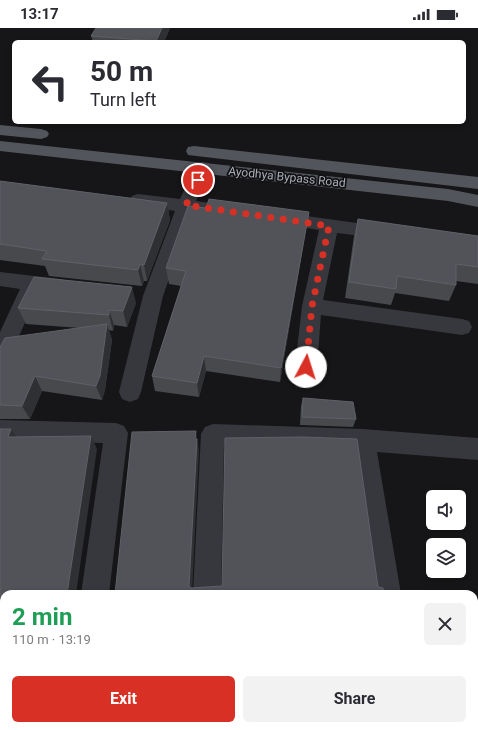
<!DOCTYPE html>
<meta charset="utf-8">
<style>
:root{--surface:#fff;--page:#f2f2f3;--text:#2b2b33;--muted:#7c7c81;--accent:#d93025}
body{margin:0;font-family:Roboto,sans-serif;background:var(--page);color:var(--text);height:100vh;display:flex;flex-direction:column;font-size:15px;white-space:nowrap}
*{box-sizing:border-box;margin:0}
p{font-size:13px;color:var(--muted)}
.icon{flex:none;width:22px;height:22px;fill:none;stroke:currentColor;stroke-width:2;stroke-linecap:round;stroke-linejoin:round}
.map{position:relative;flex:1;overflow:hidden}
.side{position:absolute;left:0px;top:562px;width:478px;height:140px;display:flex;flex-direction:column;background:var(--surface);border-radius:12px 12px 0 0;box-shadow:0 2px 6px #0003}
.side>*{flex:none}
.banner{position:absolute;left:12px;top:12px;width:454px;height:84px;border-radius:6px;box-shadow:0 2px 6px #0003;background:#fff;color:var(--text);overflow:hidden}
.fabs{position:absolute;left:426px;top:462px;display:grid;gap:8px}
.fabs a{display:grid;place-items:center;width:40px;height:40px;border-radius:6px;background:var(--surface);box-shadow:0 2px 6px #0003;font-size:20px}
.pin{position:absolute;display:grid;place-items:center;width:34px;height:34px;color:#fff;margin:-17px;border:2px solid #fff;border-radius:50%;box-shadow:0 1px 4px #0007}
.me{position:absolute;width:44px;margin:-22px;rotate:5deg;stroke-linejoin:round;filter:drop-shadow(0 0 3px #0008)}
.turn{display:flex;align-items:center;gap:14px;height:84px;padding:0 12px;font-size:18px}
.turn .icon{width:52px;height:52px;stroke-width:2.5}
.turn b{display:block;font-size:28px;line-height:34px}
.round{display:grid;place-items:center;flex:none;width:42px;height:42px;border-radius:6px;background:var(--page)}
.headline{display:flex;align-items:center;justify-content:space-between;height:68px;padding:0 12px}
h1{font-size:24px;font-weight:700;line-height:30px;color:#1e9e55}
.button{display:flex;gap:8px;margin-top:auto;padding:8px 12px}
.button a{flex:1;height:46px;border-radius:6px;background:var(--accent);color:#fff;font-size:16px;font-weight:700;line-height:46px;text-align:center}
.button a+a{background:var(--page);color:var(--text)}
.status{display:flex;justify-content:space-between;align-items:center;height:28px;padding:0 20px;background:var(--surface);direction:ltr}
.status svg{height:11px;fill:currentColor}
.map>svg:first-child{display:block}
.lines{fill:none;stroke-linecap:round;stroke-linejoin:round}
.street{fill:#37383d;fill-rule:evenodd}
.primary{fill:#53555c;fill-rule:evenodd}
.wall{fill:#47494d}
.shaded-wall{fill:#2f3033}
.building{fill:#525359;stroke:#5f6168}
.route{stroke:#d93025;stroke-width:7;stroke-dasharray:0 12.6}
.labels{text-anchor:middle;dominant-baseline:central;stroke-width:3.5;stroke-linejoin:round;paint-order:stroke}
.far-street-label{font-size:12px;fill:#a8adb8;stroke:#111113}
</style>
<div class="status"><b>13:17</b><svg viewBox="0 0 49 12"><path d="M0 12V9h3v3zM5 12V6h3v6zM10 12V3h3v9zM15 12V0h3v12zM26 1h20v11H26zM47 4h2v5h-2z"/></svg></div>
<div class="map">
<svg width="478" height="702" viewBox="0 0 478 702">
<rect width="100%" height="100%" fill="#161618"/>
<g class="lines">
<g class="street">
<path d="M203,134l6,1 2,4 -15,34 45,7 3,4 -3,4 -6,2 -43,-5 -29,83 -22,96 -3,7 -8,3 -8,-3 -3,-7 24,-96 32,-85 -43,-7 -3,-4 3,-4 6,-2 42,5 15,-32 2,-4z"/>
<path d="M277,184l109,15 6,1 3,5 -3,5 -6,1 -49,-6 -14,67 139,19 7,2 3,6 -3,6 -7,2 -141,-20 -4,52 -3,6 -8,3 -8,-3 -3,-6 7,-61 17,-76 -48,-8 -3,-4 3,-4z"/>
<path d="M0,244l60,7 7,2 3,5 -3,5 -7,2 -21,-2 -31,70 -8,3v-32l20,-43 -20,-3z"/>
<path d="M0,392l116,3 8,3 4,7 -19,161h-28l22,-151 -103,-3z"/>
<path d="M213,396l150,5 115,9v22l-101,-8 24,142h-28l-20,-144 -129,-5 -3,149h-28l8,-160 4,-7z"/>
<rect x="474" y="576" width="4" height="28"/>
<path d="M64,698h30l-1,4h-30z"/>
<rect x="188" y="698" width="30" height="4"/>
<rect x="393" y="698" width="30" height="4"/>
</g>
<g class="primary">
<path d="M0,97l41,4 6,2 2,3 -2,3 -6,2 -41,-4z"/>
<path d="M0,113l448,48 30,6v12l-30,-6 -448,-50z"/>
<path d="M194,118l284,31v12l-290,-34 -2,-4 2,-4z"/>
</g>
</g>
<g class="wall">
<path d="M96,0h74l-6,14h-71l-2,-6z"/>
<path d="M0,153l167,22 3,17 -23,61h-3l-2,5 -93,-10 -4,-10 -45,-6z"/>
<path d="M358,191l120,17v48l-22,-3v4l-7,16 -54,-8 -4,12 -46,-7 9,-62z"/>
<path d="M306,201l-26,153 -74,-11 -7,26 -44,-6 -3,-15 29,-90 -12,-2 -3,-16z"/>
<path d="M136,275l-9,24 -13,-2 -1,6 -4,-1 3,10 -7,50 -3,10 -60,-9 -12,28h-30v-72l80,-19 -54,-4 -8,-16z"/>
<path d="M303,370l53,21 -3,8 -53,-2 1,-19z"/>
</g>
<g class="shaded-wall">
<path d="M162,0h8l-6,14h-8v-1z"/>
<path d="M167,175l3,17 -23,61 -3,-16z"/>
<path d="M309,184l-3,17 -26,153 1,-14z"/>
<path d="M140,236l4,17 -2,5 -4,-16z"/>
<path d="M132,259l4,16 -9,24 -4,-16z"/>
<path d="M109,282l5,15 -1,6 -4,-16z"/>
<path d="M107,296l5,16 -7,50 -3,10 -6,-14z"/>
<path d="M204,328l2,15 -7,26 -2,-14z"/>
<path d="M35,348l7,15 -12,28 -8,-13z"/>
<path d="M11,401l10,13 -13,-5z"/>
<path d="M196,403l3,20 -7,143 -3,-8z"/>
<path d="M91,408l6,13 -21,145h-9z"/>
<path d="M47,698h11l-1,4h-10z"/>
<path d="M184,698h4l-2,4h-1l-1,-1z"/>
</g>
<g class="building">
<path d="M96,0h66l-6,13 -65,-5z"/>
<path d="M0,153l167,22 -23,62 -4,-1 -2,6 -96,-11 5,-8 -47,-7z"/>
<path d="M209,171l100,13 -28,156 -77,-12 -7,27 -45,-7 34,-105 -20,-3 22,-62 18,2z"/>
<path d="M358,191l120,17v31l-22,-3v21l-59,-9 -1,13 -47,-7z"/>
<path d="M34,249l98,10 -9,24 -14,-1v5l-91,-7z"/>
<path d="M107,296l-7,52 -4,10 -61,-10 -13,30 -22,-1v-58l5,-9z"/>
<path d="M303,370l50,4 3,17 -54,-2z"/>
<path d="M0,401h11l-3,8 83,-1 -24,158h-63v132h43v4h-47z"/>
<path d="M196,403l-1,8h2l-8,147 2,2 31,-2 3,-148 77,-1 55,2 21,148 5,1 1,6h-269l17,-162z"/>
<path d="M102,698h82v3l1,1h-84z"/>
<path d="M218,698h182v3l3,1h-186z"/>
</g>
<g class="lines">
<path class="route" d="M198,152l-12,25 143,21 -17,80 -6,61"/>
</g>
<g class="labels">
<g class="far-street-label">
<text transform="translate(287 149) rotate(6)">Ayodhya Bypass Road</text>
</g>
</g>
</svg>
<div class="fabs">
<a><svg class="icon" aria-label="sound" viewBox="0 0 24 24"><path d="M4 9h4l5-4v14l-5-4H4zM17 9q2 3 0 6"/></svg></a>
<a><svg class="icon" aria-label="layers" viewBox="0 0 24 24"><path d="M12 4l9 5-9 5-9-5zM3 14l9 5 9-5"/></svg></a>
</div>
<div class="pin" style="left:198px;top:152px;background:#d93025"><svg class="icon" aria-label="arrive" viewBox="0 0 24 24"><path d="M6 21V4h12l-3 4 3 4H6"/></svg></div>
<svg class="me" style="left:306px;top:339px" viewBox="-20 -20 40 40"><circle r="19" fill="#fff"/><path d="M0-13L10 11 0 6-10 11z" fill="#d93025"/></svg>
<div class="banner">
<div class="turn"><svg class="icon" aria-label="left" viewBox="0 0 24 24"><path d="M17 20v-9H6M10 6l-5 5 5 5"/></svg><div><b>50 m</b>Turn left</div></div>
</div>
<section class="side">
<div class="headline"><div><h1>2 min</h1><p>110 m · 13:19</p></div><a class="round"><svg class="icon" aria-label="close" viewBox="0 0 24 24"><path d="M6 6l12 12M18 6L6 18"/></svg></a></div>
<div class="button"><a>Exit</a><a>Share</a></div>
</section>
</div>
